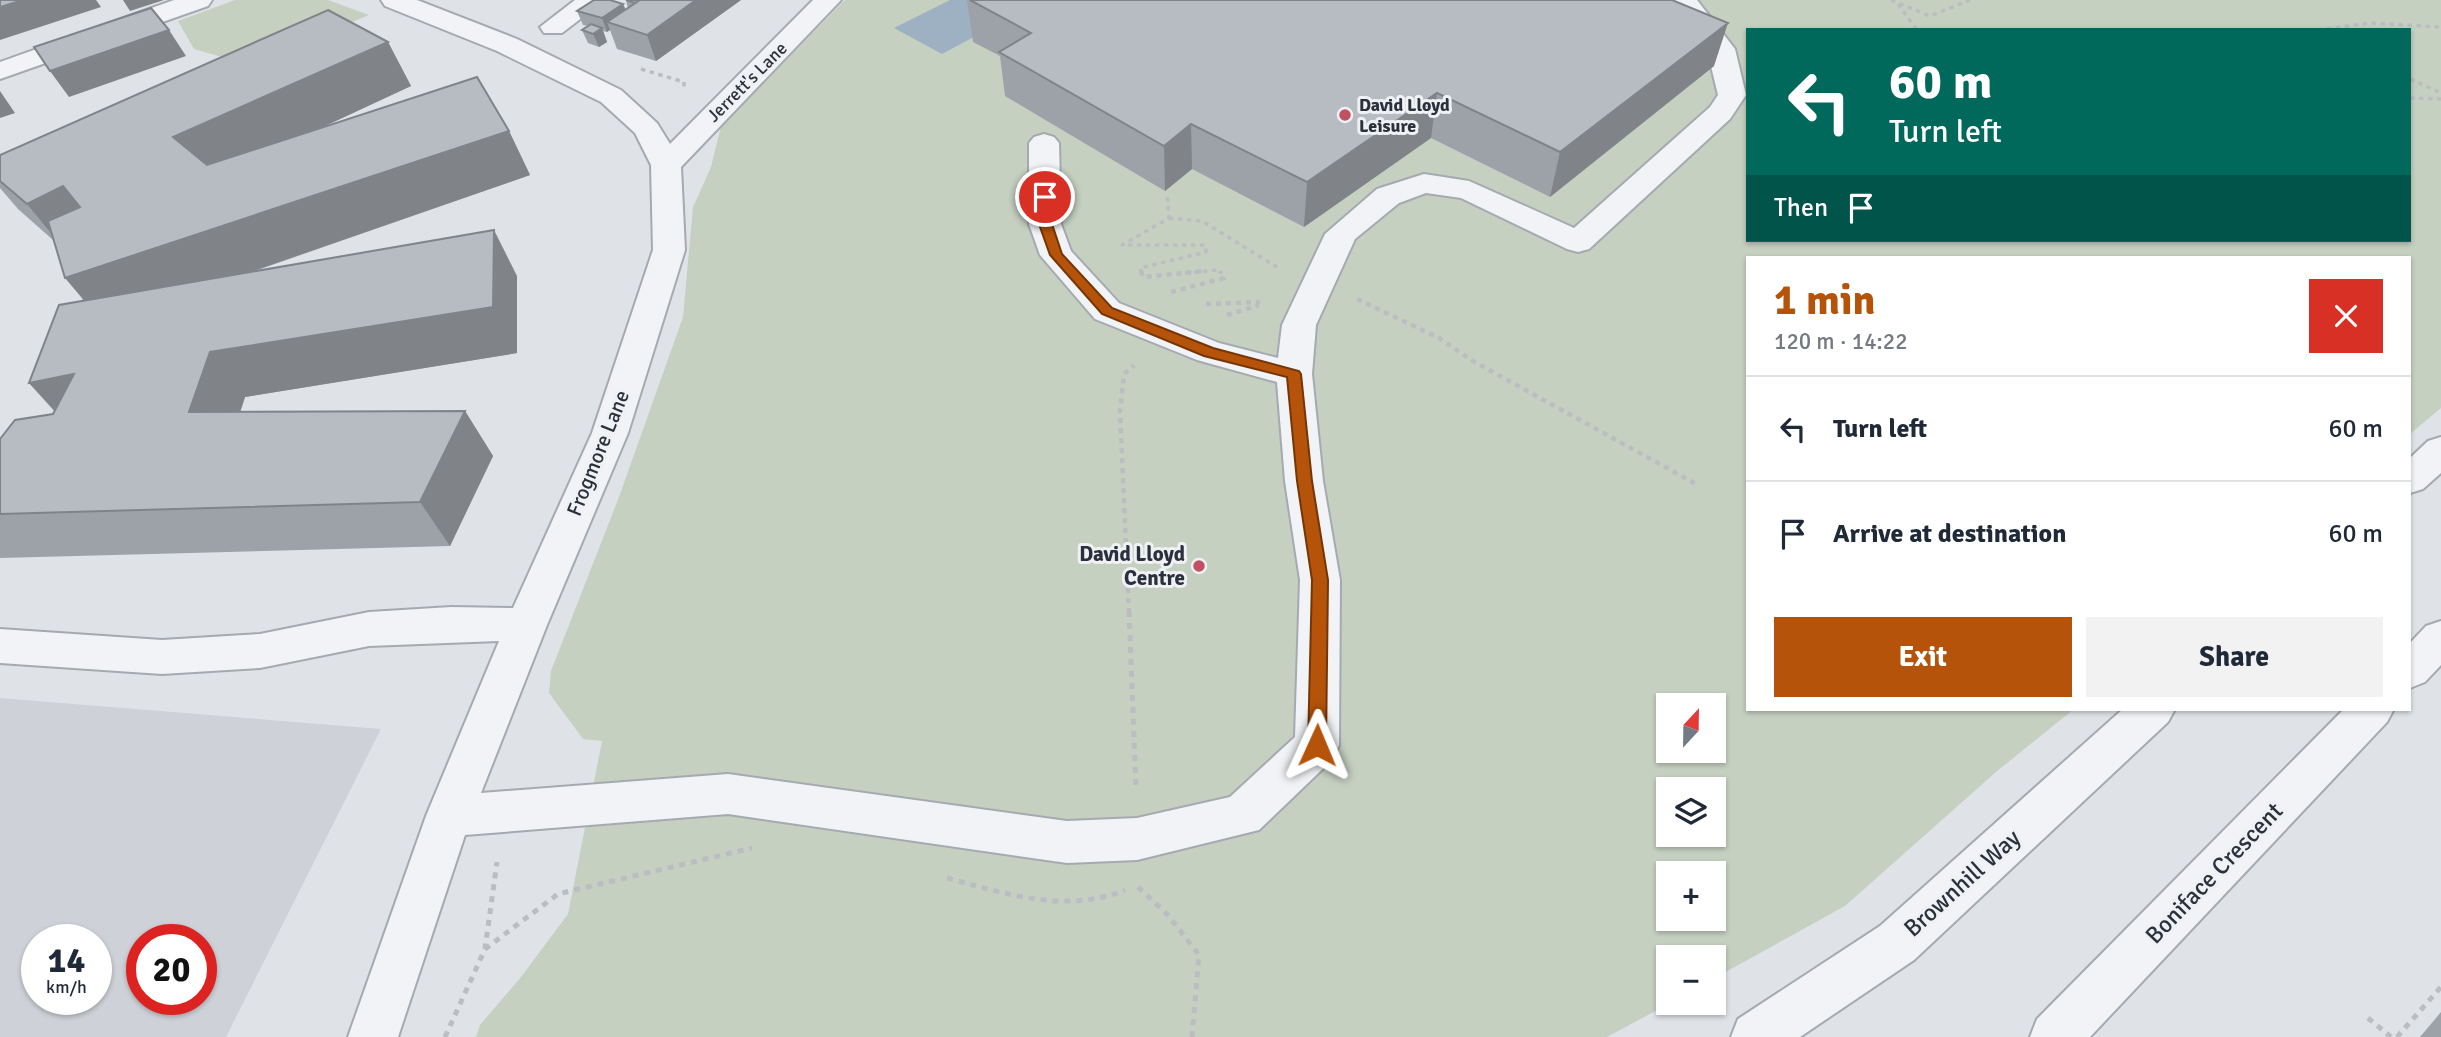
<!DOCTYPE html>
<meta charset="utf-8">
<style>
:root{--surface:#fff;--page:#f2f2f3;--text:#1f2937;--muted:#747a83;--line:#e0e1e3;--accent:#b45309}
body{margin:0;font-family:Signika,sans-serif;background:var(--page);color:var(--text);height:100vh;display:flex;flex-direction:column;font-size:26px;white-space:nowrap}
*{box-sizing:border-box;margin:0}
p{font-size:23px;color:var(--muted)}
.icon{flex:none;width:38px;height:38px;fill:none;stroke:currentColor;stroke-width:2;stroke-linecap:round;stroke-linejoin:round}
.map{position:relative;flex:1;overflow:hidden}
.panel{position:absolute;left:1746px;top:256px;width:665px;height:455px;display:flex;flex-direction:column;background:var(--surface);border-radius:0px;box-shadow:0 2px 5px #0004}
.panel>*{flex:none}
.top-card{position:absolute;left:1746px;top:28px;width:665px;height:214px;border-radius:0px;box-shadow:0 2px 5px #0004;background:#00695c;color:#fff;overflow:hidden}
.needle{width:46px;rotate:22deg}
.fabs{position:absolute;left:1656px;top:693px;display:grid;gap:14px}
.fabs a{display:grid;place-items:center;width:70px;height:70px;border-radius:0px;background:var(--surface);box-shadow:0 2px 5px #0004;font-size:35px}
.speed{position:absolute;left:21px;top:924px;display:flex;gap:14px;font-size:35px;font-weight:700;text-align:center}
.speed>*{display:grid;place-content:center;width:91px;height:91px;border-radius:50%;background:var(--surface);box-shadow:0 2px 5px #0004;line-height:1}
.speed small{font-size:18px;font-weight:400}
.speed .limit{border:10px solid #d22;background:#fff;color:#111}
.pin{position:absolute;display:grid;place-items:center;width:60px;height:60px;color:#fff;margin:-30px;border:4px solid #fff;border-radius:50%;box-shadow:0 2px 7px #0007}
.me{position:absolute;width:77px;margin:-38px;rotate:1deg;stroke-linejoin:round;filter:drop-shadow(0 0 5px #0008)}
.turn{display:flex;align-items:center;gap:24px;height:147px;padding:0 28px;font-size:32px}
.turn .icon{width:91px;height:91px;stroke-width:2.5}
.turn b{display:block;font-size:49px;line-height:60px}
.then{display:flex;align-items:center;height:66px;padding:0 28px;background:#0003;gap:14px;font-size:26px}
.round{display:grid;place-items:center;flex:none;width:74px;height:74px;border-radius:0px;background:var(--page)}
.overview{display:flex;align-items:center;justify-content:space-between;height:119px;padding:0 28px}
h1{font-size:42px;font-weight:800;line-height:52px;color:var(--accent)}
.primary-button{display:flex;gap:14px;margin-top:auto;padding:14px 28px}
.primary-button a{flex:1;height:80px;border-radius:0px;background:var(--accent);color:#fff;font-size:28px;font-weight:800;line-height:80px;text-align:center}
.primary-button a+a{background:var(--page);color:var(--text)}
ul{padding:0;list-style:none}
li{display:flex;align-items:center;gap:21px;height:105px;padding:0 28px;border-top:2px solid var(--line)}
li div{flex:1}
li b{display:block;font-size:26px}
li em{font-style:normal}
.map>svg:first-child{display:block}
.built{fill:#ced2d8;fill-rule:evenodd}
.green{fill:#c5d0c1;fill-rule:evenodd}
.water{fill:#9eb1c3}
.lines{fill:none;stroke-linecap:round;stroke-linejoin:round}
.minor-casing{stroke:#a5aab0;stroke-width:4}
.path-far2{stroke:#babdc2;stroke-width:3.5;stroke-dasharray:4.5 4.5;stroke-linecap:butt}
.path-far1{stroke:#babdc2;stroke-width:4.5;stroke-dasharray:5 5;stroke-linecap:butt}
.path{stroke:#babdc2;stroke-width:5;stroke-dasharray:6 6;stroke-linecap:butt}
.minor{fill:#f2f3f6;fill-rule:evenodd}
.wall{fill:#9da2a8}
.shaded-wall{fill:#808488}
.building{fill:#b7bcc3;stroke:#808488;stroke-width:2}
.route{fill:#b45309;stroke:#753606;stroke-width:2}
.poi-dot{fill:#bf5163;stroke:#eff1f5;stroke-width:2.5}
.labels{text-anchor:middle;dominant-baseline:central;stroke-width:6;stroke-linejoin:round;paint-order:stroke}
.far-street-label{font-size:18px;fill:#2a313c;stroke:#eff1f5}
.far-poi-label{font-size:18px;font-weight:bold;fill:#2a313c;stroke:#eff1f5;text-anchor:start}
.street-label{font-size:21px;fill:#2a313c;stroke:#eff1f5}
.poi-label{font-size:21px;font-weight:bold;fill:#2a313c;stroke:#eff1f5;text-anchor:end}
.near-street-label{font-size:24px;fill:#2a313c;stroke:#eff1f5}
</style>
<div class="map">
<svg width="2441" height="1037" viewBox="0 0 2441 1037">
<rect width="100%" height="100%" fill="#dfe3e7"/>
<path class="built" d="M0,698l381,31 -155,308h-226zM37,940h59v59h-59zM142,940h59v59h-59z"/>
<g class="green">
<path d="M235,0h93l41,15 -119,50 -56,-16 -16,-28z"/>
<path d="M845,0h1596v408l-31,26v-177h-662v452h326l-78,63 -151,134 -132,73v-22h-45l2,46 -63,34h-1131l4,-12 41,-48 47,-63 34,-173 -19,-2 -34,-46 2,-22 68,-174 64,-180 10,-110 18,-40 10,-41zM1748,30h662v210h-662zM1668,705h45v46h-45zM1668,789h45v46h-45zM1668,873h45v46h-45z"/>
</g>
<path class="water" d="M950,0h93l-101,54 -48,-26z"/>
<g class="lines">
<defs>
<g id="minor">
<path d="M174,0h38l-4,6 -208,73v-17z"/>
<path d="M381,0h36l100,39 104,51 36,33 13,21 143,-144h28l-160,167 4,83 -57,183 -81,192 -66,168 247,-19 339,47 70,-3 93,-21 65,-60 5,-157 -15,-99 -8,-99 -80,-22 -102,-41 -55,-64 -11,-31v-81l5,-6 10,-3 10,3 5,6 2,81 10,27 48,52 100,40 59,15 4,-33 43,-91 52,-45 47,-15 45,7 105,47 136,-121 8,-12 -11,-45 -36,-50h26l38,49 11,46 -16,24 -141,130 -11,3 -11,-3 -106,-51 -35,-5 -27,10 -44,36 -39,86 -4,49 11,107 17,99 -1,165 -6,14 -74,71 -122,30 -70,3 -339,-49 -263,21 -67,202h-50l78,-221 73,-175 -130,5 -109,22 -98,6 -162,-11v-34l162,11 98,-6 109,-22 82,-5 62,1 79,-175 61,-183 -2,-85 -16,-32 -34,-31 -104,-51 -112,-45z"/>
<path d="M575,0h30l-43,33h-18l-4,-6z"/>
<path d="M2441,437v36l-18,16 -13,4v-35l18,-17z"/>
<path d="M2441,621v44l-16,17 -15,6v-45l16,-17z"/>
<path d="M2123,709h52l-7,13 -254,238 -114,77h-69l7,-18 142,-93z"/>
<path d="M2344,709h50l-7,13 -297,315h-60l7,-18z"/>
</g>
</defs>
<use href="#minor" class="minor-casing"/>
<g class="path-far2">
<path d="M1891,0l39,16 40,-16"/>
<path d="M1898,4l19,26"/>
<path d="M2318,30l52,-7 71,4"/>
<path d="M641,69l43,13v6"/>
<path d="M2410,79l31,14"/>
<path d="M2410,98l31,1"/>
<path d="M1169,218l33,3 75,46"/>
<path d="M1142,273l-2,-5 66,-16 -1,-7h-83l47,-27 -2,-25"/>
<path d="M1185,273l34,-3 2,3"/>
</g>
<g class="path-far1">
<path d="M1141,271l2,6 61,-6"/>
<path d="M1171,292l53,-14 -4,-7"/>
<path d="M1357,299l82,39 34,23 223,123"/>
<path d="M1206,304l54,-2"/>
<path d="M1227,315l32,-10"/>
<path d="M1129,613l-9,-203 4,-36 10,-9"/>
</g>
<g class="path">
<path d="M1129,611l7,178"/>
<path d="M947,878c60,16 118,36 178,12"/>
<path d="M1138,887l29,27 32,41 -7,82"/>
<path d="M485,949l73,-55 194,-46"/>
<path d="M2368,1018l23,19"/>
<path d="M445,1037l40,-88 12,-87"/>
<path d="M2397,1037l44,-50"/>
</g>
<use href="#minor" class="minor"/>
</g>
<g class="wall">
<path d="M626,0h115l-85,61 -39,-12 -7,-19 -3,2 -4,-1 4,11 -8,5 -11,-4 -6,-13 6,-4 -5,-1 -6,-14 46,-7 3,6 2,-2z"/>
<path d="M967,0h705l42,66 -164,131 -119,-59 -127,89 -112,-58 -27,22 -160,-95 -5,-40 -27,-14z"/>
<path d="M388,42l23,44 -92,43 190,2 21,44 -278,97 265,4v77l-272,44 -5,15 225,-1 28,45 -43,90 -450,12v-119l53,-25 1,-3 -25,-28 54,-83 -30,-60 -35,-31 -18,-21v-33z"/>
<path d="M2441,1012v25h-21z"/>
</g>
<g class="shaded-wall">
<path d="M23,0h73l5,7 -101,33v-33z"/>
<path d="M123,0h41l-34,11z"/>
<path d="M696,0h45l-85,61 -9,-26z"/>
<path d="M623,4l5,13 -21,5 3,8 -3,2 -5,-14z"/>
<path d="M1728,23l-14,43 -164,131 10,-45z"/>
<path d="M602,28l5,14 -8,5 -6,-13z"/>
<path d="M169,30l17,26 -117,41 -19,-26z"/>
<path d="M388,42l23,44 -207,96 -31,-45z"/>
<path d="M0,91l15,22 -15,5z"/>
<path d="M1437,93l-6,45 -127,89 3,-45z"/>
<path d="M1191,124l1,45 -27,22 -1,-45z"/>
<path d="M509,131l21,44 -427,148 -38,-45z"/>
<path d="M63,186l36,45 -35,18 -37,-45z"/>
<path d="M494,230l23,46v77l-272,44 -19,59 -37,-44 21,-60z"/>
<path d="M74,374l-3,54 -42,-45z"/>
<path d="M465,411l28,45 -43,90 -30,-44z"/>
</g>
<g class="building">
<path d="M0,0h23l-23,7z"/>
<path d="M594,0h16l13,4 -21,14 -25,-7z"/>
<path d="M626,0h14l-5,3z"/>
<path d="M640,0h56l-49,35 -40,-13z"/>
<path d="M970,0h702l56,23 -168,129 -123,-59 -130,89 -116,-58 -27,22 -165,-94 32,-19z"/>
<path d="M151,8l18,22 -119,41 -16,-24z"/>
<path d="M328,10l60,32 -215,95 34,28 270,-88 32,54 -444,147 -17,-57 32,-14 -17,-21 -36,18 -27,-23v-26z"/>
<path d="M591,24l11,4 -9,6 -11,-4z"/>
<path d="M494,230l-1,77 -283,45 -21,60 276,-1 -45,91 -420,12v-75l15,-19 38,-6 21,-40 -45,9 30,-78z"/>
</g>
<path class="route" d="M1045,193l6,4 1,27 10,30 50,54 101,40 86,23 2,3 11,107 16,99 -2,165 -3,6h-12l-3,-6 4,-165 -15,-99 -10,-104 -83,-21 -102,-42 -52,-59 -11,-31 -1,-27z"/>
<g class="poi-dot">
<circle cx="1345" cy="115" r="7"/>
<circle cx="1199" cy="566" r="7"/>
</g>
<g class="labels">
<g class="far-street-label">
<text transform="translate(747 82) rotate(-45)">Jerrett's Lane</text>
</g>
<g class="far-poi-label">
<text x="1359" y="105">David Lloyd<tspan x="1359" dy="21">Leisure</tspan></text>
</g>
<g class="street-label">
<text transform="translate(598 453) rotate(-68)">Frogmore Lane</text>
</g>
<g class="poi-label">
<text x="1185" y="554">David Lloyd<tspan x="1185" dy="24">Centre</tspan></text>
</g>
<g class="near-street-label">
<text transform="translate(2214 873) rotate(-46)">Boniface Crescent</text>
<text transform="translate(1962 883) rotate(-42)">Brownhill Way</text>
</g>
</g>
</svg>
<div class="fabs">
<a><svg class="needle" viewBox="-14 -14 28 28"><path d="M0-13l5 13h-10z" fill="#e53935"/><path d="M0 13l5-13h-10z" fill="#747a83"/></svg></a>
<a><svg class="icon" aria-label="layers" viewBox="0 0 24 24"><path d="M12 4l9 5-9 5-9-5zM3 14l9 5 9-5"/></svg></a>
<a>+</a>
<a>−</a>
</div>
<div class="speed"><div>14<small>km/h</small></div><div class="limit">20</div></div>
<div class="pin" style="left:1045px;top:197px;background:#d93025"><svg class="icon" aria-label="arrive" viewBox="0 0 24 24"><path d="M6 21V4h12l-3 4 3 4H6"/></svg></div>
<svg class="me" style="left:1317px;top:745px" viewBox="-20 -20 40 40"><path d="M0-17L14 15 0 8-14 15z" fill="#b45309" stroke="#fff" stroke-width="4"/></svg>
<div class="top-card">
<div class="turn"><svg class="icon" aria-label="left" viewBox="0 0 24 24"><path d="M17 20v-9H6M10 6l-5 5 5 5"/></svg><div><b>60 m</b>Turn left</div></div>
<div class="then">Then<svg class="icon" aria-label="arrive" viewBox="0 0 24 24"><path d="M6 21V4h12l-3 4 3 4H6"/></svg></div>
</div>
<section class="panel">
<div class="overview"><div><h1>1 min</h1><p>120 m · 14:22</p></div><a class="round" style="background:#d93025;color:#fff"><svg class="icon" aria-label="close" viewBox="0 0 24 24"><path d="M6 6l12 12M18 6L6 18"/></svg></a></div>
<ul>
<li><svg class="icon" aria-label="left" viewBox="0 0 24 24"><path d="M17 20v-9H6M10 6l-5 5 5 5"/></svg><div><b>Turn left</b></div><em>60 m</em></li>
<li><svg class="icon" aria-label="arrive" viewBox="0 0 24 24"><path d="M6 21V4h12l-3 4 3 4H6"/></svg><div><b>Arrive at destination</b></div><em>60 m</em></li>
</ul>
<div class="primary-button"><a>Exit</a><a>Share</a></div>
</section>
</div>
